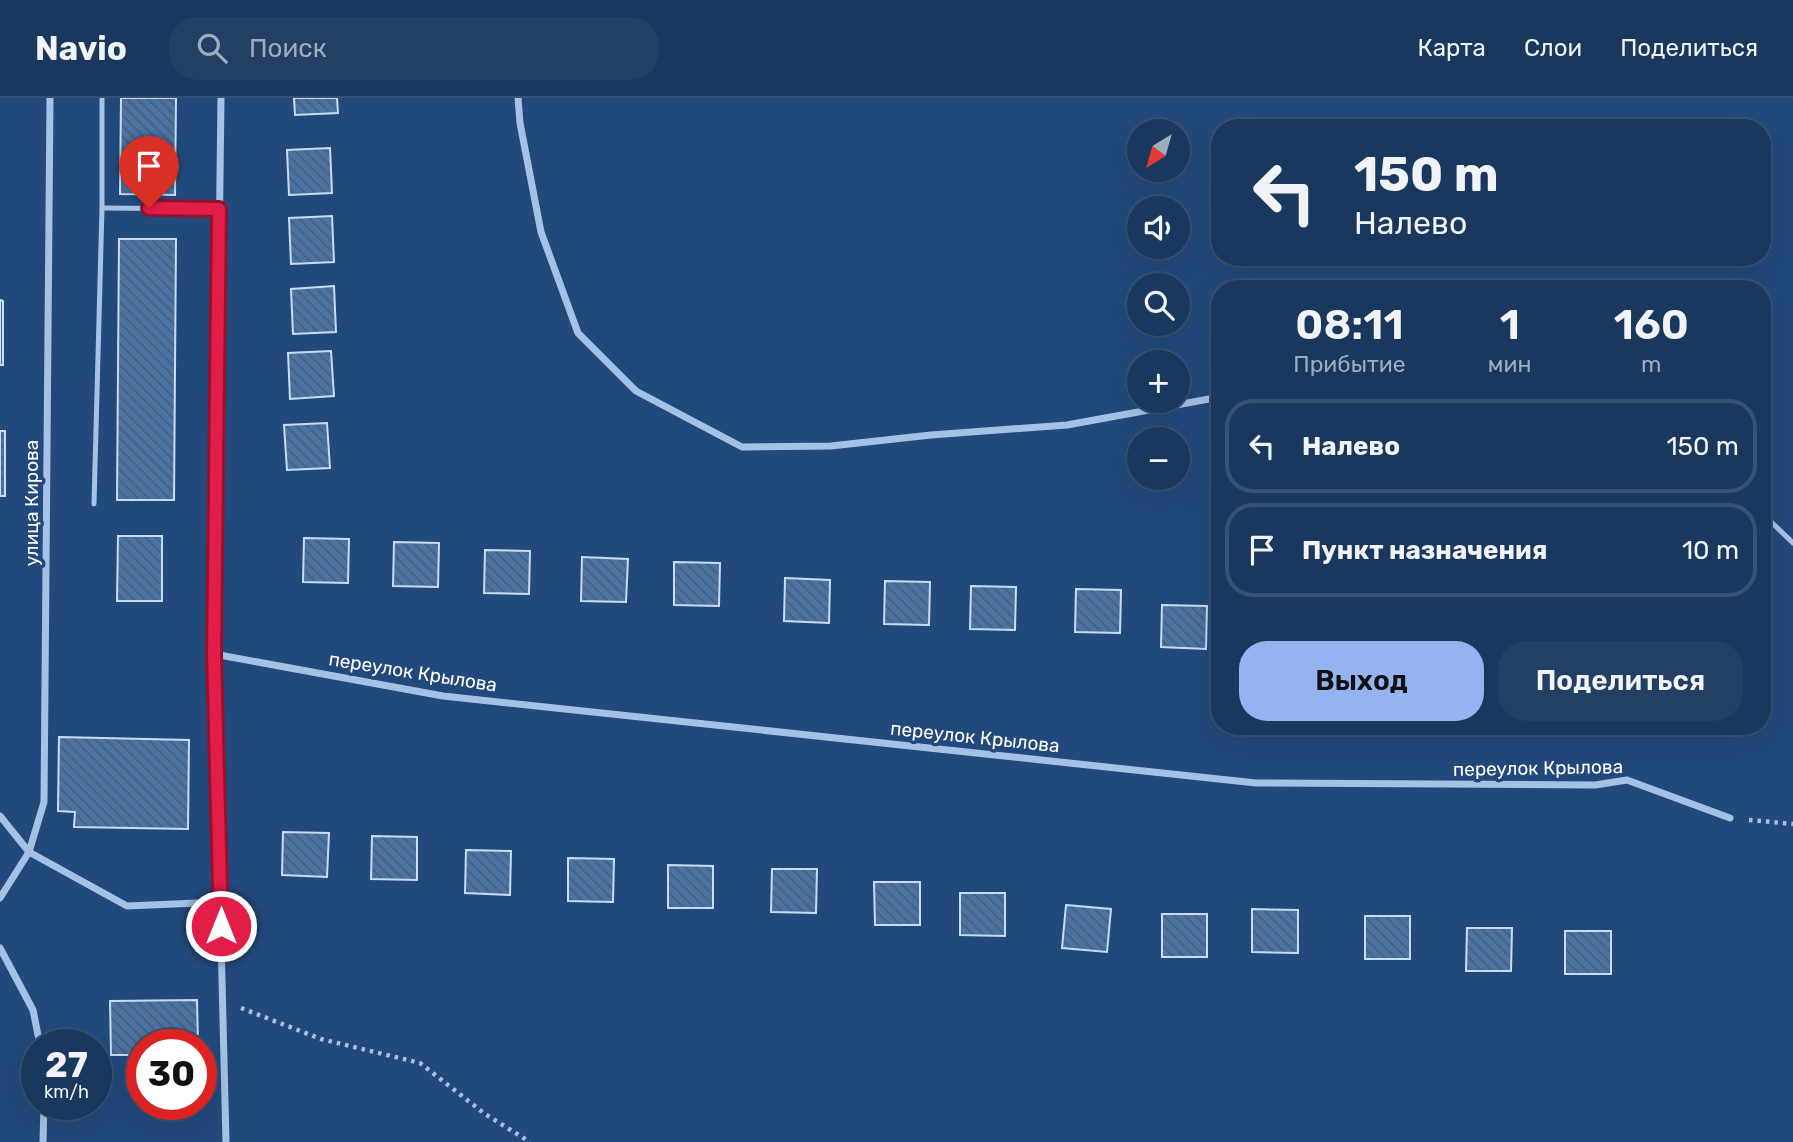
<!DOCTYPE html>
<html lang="ru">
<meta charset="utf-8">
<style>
:root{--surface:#1a375d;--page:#233f63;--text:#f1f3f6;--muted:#9facbc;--line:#385172;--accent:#95b2f1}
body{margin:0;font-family:Rubik,sans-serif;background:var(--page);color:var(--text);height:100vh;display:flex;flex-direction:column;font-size:26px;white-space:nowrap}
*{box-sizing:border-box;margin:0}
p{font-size:23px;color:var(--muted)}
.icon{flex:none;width:38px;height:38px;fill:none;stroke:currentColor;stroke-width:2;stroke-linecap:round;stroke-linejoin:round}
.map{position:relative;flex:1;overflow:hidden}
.side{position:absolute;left:1211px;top:182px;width:560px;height:455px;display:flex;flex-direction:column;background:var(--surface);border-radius:28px;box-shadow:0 7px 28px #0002,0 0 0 2px var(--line)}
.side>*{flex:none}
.top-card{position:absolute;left:1211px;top:21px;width:560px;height:147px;border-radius:28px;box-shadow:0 7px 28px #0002,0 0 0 2px var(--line);background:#1a375d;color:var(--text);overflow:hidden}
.needle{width:46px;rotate:217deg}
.fabs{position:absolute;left:1127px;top:21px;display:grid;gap:14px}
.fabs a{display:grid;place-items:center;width:63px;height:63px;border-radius:50%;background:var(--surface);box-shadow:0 7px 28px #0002,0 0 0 2px var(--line);font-size:35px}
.speed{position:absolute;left:21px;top:931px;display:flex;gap:14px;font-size:35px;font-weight:700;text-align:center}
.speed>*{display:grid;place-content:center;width:91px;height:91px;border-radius:50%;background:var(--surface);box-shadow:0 7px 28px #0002,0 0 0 2px var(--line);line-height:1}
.speed small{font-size:18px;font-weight:400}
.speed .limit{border:10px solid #d22;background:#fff;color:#111}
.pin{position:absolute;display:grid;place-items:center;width:60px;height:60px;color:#fff;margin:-72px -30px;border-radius:50% 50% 50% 0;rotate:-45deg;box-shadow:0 0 7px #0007}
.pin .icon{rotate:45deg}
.me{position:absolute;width:77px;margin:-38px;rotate:0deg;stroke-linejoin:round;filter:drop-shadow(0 0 5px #0008)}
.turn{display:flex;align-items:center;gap:24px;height:147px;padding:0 28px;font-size:32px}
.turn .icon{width:91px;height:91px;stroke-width:2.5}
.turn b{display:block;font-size:49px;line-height:60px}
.eta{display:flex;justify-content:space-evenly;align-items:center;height:119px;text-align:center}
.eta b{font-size:42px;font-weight:600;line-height:49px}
.button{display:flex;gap:14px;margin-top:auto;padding:14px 28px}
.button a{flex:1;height:80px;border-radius:28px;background:var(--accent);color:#111;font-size:28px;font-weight:600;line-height:80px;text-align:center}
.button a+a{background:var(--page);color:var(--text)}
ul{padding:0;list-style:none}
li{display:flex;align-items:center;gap:21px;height:94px;margin:0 14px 10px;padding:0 14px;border:4px solid var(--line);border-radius:28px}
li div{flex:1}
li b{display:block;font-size:26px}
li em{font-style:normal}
header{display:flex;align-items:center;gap:42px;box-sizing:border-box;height:98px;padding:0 35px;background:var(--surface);border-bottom:2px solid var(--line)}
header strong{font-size:33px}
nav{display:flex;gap:38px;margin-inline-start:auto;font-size:24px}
.search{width:490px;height:63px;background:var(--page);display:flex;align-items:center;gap:18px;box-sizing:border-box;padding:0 24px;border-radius:28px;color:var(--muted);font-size:26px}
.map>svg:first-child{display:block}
.building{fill:url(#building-back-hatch);stroke:#c8dcf5;stroke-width:2}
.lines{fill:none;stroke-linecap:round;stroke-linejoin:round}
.path{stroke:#a5c2e6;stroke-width:4.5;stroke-dasharray:3.5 5;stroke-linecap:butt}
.lane{stroke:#a5c2e6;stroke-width:5}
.street{stroke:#a5c2e6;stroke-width:7}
.route-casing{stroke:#92132f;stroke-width:18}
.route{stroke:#e11d48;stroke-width:12}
.labels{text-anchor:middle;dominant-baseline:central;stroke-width:7;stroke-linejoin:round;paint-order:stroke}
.street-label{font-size:19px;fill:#fff;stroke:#22497c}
</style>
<header>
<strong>Navio</strong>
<div class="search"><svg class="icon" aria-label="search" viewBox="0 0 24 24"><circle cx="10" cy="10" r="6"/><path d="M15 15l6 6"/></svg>Поиск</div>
<nav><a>Карта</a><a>Слои</a><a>Поделиться</a></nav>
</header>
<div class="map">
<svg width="1793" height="1044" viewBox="0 0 1793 1044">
<defs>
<pattern id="building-back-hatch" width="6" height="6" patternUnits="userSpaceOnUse" patternTransform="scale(1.75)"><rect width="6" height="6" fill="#4a73a5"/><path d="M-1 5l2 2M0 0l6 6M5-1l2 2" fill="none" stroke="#4b5e74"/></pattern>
</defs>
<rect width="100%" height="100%" fill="#22497c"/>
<g class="building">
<path d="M121,0h55l-1,97 -55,-1z"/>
<path d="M294,0h43l1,15 -43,2z"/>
<path d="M330,50l2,45 -43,2 -2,-45z"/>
<path d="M332,118l2,46 -43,2 -2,-46z"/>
<path d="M119,141h57l-2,261h-57z"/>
<path d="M334,188l2,46 -43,2 -2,-45z"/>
<path d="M0,202l3,1v64h-3z"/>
<path d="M331,253l3,45 -44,3 -2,-46z"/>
<path d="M327,325l3,45 -43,2 -3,-45z"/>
<rect x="0" y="333" width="5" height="65"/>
<path d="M118,438h44v65h-45z"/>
<path d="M304,440l45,1 -1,44 -45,-1z"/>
<path d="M394,444l45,1 -1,44 -45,-1z"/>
<path d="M485,452l45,1 -1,43 -45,-1z"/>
<path d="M582,459l46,2 -2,43 -45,-1z"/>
<path d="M674,464l46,1 -1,43 -45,-1z"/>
<path d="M785,480l45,2 -1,43 -45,-2z"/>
<path d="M885,483l45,1 -1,43 -45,-1z"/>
<path d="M971,488l45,1 -1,43 -45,-1z"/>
<path d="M1076,491l45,1 -1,43 -45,-1z"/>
<path d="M1162,507l45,1 -1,43 -45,-2z"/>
<path d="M59,639l130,3 -1,89 -114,-2 1,-15 -17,-1z"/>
<path d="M283,734l46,1 -2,44 -45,-2z"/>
<path d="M372,738l45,1v43l-46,-1z"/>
<path d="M466,752l45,1 -1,44 -45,-2z"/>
<path d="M568,760l46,1 -1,43 -45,-1z"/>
<path d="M668,767l45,1v42h-45z"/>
<path d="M772,771h45l-1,44 -45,-1z"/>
<path d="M874,784h46v43h-45z"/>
<path d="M960,795h45v43l-45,-1z"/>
<path d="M1066,807l45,4 -4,43 -45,-4z"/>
<path d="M1252,811l46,1v43l-46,-1z"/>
<rect x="1162" y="816" width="45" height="43"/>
<rect x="1365" y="818" width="45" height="43"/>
<path d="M1467,830h45l-1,43h-45z"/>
<rect x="1565" y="833" width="46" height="43"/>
<path d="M197,902l1,45h-56v10h-31l-1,-54z"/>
</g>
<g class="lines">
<g class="path">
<path d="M1749,722l44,4"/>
<path d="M241,910l80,31 99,24 65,51 45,28"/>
</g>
<g class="lane">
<path d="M102,110l117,1"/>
<path d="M94,406l8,-296v-110"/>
<path d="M1762,415l31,30"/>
</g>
<g class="street">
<path d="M221,0l-7,556 12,488"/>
<path d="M518,0l2,25 21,109 37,101 58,58 106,56 89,-1 100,-11 136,-10 153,-28"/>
<path d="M214,556l229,42 813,87 339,2 32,-5 103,38"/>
<path d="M0,718l29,36 98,54 94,-4"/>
<path d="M0,800l29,-46 15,-50 6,-704"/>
<path d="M0,850l33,62 7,35"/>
<path d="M43,1044l1,-38"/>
</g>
</g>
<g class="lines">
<defs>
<path id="route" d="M149,110l70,1 -5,445 7,272"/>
</defs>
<use href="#route" class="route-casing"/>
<use href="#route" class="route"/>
</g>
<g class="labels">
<g class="street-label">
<text transform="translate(31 405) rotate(-90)">улица Кирова</text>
<text transform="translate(413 574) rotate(9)">переулок Крылова</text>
<text transform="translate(975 639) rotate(6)">переулок Крылова</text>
<text transform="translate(1538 670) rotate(-1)">переулок Крылова</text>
</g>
</g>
</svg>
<div class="fabs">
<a><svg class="needle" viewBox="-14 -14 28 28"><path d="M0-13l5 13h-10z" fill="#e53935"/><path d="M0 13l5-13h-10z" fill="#9facbc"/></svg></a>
<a><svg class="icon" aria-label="sound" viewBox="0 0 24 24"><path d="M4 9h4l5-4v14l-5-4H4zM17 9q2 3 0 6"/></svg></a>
<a><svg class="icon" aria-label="search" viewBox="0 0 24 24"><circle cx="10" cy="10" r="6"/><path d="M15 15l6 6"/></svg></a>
<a>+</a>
<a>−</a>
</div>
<div class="speed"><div>27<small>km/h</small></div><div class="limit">30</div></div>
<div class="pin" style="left:149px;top:110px;background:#d93025"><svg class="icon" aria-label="arrive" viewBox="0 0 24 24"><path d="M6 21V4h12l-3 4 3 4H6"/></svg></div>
<svg class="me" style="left:221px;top:828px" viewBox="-20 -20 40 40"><circle r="17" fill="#e11d48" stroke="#fff" stroke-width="3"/><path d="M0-11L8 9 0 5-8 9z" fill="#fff"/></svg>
<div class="top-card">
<div class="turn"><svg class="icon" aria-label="left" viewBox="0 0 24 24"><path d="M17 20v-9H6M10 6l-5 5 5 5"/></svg><div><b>150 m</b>Налево</div></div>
</div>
<section class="side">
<div class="eta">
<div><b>08:11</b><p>Прибытие</p></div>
<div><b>1</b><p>мин</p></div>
<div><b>160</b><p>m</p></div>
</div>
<ul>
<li><svg class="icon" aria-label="left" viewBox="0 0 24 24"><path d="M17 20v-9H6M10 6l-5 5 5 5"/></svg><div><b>Налево</b></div><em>150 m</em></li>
<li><svg class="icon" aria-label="arrive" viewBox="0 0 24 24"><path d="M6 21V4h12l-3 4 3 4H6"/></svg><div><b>Пункт назначения</b></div><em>10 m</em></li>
</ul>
<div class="button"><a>Выход</a><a>Поделиться</a></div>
</section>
</div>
